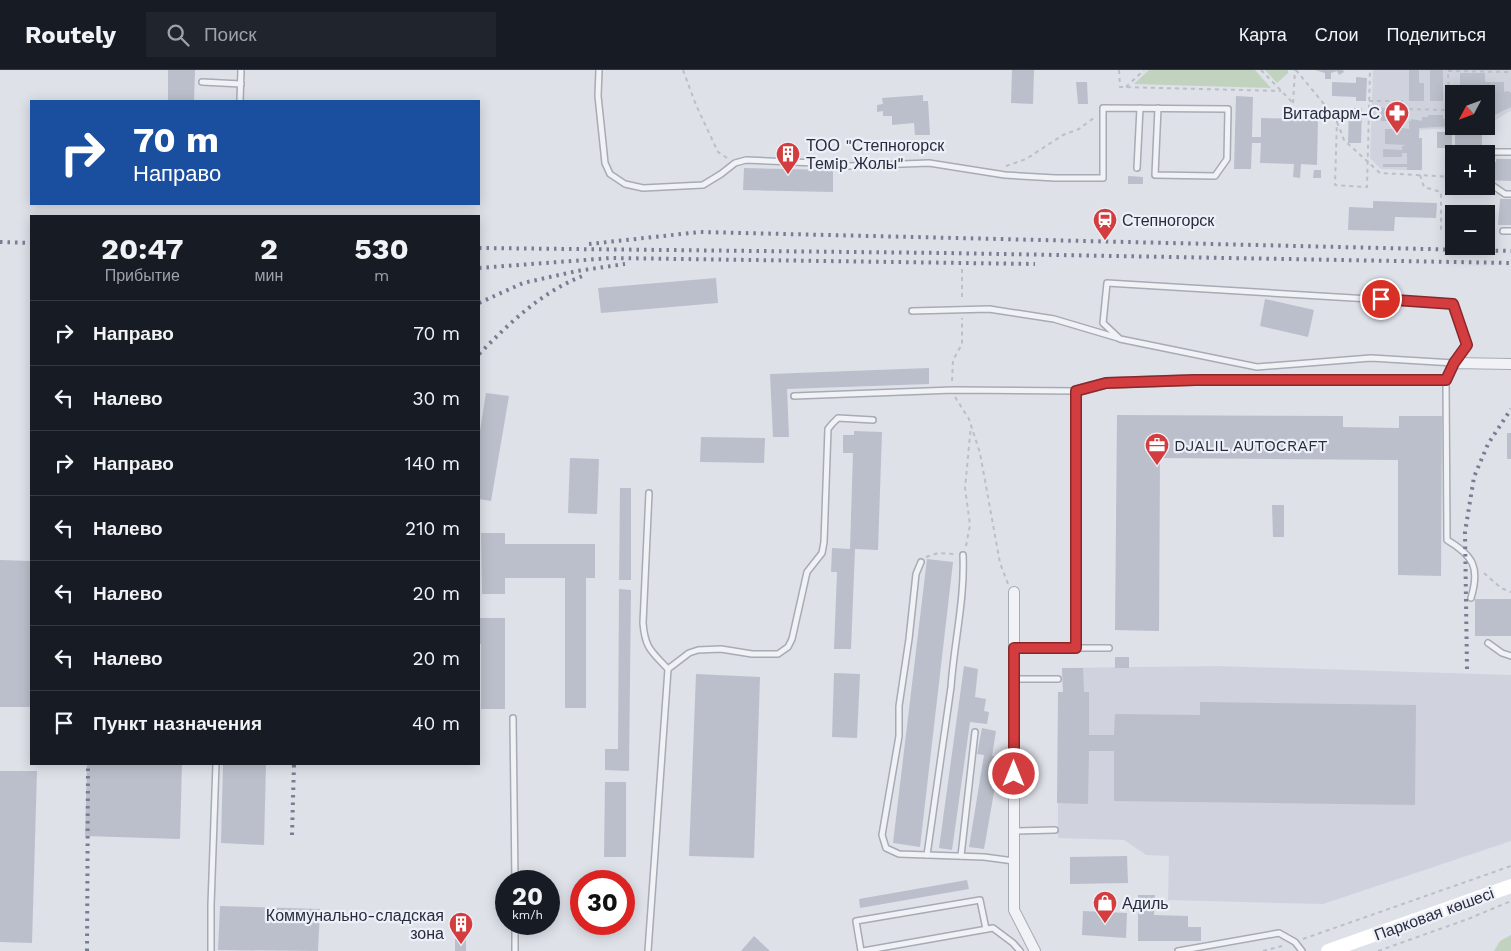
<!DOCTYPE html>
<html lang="ru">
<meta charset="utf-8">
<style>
:root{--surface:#171b24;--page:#20242c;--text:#f1f3f6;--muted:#9ea1a6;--line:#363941}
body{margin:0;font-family:"Work Sans",sans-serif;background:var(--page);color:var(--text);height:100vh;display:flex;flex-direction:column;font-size:19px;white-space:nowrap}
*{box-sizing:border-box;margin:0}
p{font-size:16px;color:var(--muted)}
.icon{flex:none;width:28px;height:28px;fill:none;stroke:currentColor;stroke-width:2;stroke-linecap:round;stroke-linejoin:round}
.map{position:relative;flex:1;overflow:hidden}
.side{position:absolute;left:30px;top:145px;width:450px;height:550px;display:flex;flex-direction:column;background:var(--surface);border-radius:0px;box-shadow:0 2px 12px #0003}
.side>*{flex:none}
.hud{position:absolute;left:30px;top:30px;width:450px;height:105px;border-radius:0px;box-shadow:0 2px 12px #0003;background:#1a4fa0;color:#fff;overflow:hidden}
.needle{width:32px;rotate:229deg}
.buttons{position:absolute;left:1445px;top:15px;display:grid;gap:10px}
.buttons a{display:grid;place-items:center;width:50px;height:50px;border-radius:0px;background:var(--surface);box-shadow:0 2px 12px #0003;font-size:25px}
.speed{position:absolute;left:495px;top:800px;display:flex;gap:10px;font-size:25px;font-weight:700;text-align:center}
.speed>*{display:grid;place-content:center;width:65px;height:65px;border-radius:50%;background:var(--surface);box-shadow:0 2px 12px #0003;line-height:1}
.speed small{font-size:12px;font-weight:400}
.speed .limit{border:8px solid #d22;background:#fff;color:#111}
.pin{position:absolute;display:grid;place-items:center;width:42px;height:42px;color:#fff;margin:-21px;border:2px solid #fff;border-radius:50%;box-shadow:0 1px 5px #0007}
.me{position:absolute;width:55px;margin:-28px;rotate:0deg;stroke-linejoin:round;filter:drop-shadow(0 0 4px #0008)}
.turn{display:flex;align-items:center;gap:18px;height:105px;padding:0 20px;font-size:22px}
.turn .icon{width:65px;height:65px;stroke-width:2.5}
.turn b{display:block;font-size:35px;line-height:42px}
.eta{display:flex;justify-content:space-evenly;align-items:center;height:85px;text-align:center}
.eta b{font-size:30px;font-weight:700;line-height:35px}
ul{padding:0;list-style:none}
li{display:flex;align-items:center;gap:15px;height:65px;padding:0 20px;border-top:1px solid var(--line)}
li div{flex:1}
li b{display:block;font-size:19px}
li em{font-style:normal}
header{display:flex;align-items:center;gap:30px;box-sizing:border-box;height:70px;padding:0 25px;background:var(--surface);border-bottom:1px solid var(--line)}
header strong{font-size:24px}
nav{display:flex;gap:28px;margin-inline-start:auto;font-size:18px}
.search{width:350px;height:45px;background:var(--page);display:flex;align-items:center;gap:12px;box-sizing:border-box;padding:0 18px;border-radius:0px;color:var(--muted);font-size:19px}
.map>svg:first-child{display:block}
.built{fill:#d0d3dd}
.green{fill:#c1d2bf}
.building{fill:#bbbfcb}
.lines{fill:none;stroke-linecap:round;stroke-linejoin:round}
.lane-casing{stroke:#a7abb6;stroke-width:8}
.street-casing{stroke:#a7abb6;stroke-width:12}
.path{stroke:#bcbfc7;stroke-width:2;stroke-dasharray:4 4;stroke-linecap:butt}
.lane{stroke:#f1f2f6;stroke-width:5}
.street{stroke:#f1f2f6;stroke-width:10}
.secondary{stroke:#fff;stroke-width:14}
.rail{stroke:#777d92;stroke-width:4;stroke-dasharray:2.5 5;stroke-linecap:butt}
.route-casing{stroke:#892829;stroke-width:12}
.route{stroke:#d33d3f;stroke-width:9}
.labels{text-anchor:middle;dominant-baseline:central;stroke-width:4.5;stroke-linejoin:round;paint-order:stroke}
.poi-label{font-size:16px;fill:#272c40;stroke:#edf0f6;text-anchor:start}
.street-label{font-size:16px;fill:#272c40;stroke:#edf0f6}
</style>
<header>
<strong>Routely</strong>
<div class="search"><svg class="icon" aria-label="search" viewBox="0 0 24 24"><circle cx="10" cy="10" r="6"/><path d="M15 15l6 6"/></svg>Поиск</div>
<nav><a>Карта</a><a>Слои</a><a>Поделиться</a></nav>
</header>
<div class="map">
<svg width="1511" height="881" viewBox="0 0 1511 881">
<rect width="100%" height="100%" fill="#dee1e8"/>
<g class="built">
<path d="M1373,0h138v41l-25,14v-31h-32v32h29l-63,4 -1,8 -12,1v31l-26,-1 -11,-11z"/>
<path d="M1219,596l292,9v166l-188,63 -155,-4 1,-44 -23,-1 -22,-15 -66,-2v-146h5l-1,-24z"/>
</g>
<g class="green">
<path d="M1149,0h106l16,18 -137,-4z"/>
<path d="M1265,0h23v3l-11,10z"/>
<path d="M1511,865v16h-17l6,-10z"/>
</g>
<g class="building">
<path d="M168,0h27l-1,31h-26z"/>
<path d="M1012,0h22l-1,34 -22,-1z"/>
<path d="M1315,0h28l1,2 -5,3 -2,-4 -6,2v6h-6v-6z"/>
<path d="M1409,0h10v13h5v18h-15z"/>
<rect x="1430" y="0" width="13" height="31"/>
<path d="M1460,3h25v9h19v10l4,-1 3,2v14l-25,12v-25h-26z"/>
<path d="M1356,7l11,1 -1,23h-10v-4l-24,-1v-14l24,1z"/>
<path d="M1076,12h11l1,22h-10z"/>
<path d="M923,25v6h5l2,34h-15l-1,-12 -22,2v-9h-9v-5l-6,1v-7l6,-1 -1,-6z"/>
<path d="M1236,26l17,1 -1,40h9v-19l57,1 -1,46 -16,-1 -1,14 -7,-1 1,-13 -34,-1 1,-20h-9l-1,26h-17z"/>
<path d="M1349,38h13l-1,35h-13z"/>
<rect x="1381" y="38" width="17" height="13"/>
<path d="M1428,45h15v4h5v-4h6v11l-35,2v10h3v32h-15v-3h-24v-3h24v-11h-5v4h-19v-8l19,1v-4l5,-1 -22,-1v-15h11v-2l13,2v-8h2v-2l11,2v-4h6z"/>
<path d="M1482,61v15l-27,2v-15z"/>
<rect x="1437" y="62" width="15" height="16"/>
<path d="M1496,89h15v22l-25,-1v-18h10z"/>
<path d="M744,98l89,2v22l-90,-2z"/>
<path d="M1314,100h7v8h-8z"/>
<path d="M1128,106l15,1v7h-15z"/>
<path d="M1500,129h11v26h-13z"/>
<path d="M1373,131l64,2 -1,15 -41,-1 -1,14 -46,-1 1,-23 24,1z"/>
<path d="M716,208l2,25 -117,10 -3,-25z"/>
<path d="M1265,229l49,11 -6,27 -48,-11z"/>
<path d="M929,298v16l-142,5 2,48h-16l-3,-63z"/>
<path d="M486,323l23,3 -18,105 -12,-2v-62z"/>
<path d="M1117,345l226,1v11l56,1v-12h43l-1,160 -43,-1v-115l-238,-2 -1,173 -44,-1z"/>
<path d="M854,361l28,1 -4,118 -23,-1 -4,100h-17l3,-77h-6l1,-24 18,1 3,-96h-10v-18h11z"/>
<rect x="1507" y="363" width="4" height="26"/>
<path d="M701,367l64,1 -1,25 -64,-1z"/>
<path d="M570,388l29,1 -2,55 -29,-1z"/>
<path d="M620,418h11v92h-12z"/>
<path d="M1272,435h12v32h-11z"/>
<path d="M481,463h24v11h90v34h-9v130h-21v-130h-60v16h-23z"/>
<path d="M927,489l26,3 -33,285 -27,-4z"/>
<path d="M0,490l31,1v146h-31z"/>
<path d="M619,519l12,1 -2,181 -24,-1v-21h13z"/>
<rect x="1475" y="529" width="36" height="37"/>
<path d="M479,548h26v91h-24v-65h-2z"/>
<rect x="1115" y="587" width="14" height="11"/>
<path d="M964,596l14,3 -3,28 11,2 -2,12 5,1 -2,12 -17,-2 -18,128 -13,-2z"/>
<path d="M1062,598h21l1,24h5v43h25l1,-21 85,1v-13l216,3 -1,100 -301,-4v-50h-25l-1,53 -31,-1 1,-111h5z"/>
<path d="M834,603l26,1 -3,64 -25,-1z"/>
<path d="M696,604l64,3 -6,181 -65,-2z"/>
<path d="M982,658l14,3 -4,25 8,2 -16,91 -15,-2 15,-92 -7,-1z"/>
<path d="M87,694h95l-2,75 -95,-3z"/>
<path d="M223,694h43l-2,81 -43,-2z"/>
<path d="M0,701h37l-5,172 -32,-1z"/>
<path d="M605,712h21v75h-22z"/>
<path d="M1127,786l1,27 -58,1v-27z"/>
<path d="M967,810l2,9 -109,19 -1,-9z"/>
<path d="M1138,825h17l-1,20 34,1v11h13v14h-63z"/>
<path d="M220,836l100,3 -2,42 -100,-1z"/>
<path d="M1083,841l44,2 -1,25 -44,-3z"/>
<path d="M754,866l16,15h-29z"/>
<rect x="455" y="869" width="11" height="12"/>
</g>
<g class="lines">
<defs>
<g id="lane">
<path d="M599,0l-1,26 7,67 5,11 15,10 18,4 60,-3 18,-11 14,-11 11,-3 94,4 9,2 80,-3 76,12 50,3h48v-70l125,1 -1,50 -12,17 -60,-1 3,-67"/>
<path d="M202,12l39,2"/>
<path d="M240,31l1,-31"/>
<path d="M1485,84v-2h26"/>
<path d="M1137,98l3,-60"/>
<path d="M1486,111l19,13h6"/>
<path d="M1503,161h8"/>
<path d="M1107,213l346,21 14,41 -13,18 -83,-5 -114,9 -137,-28 -17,-16z"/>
<path d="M912,241l77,-2 65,10 64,19"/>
<path d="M1446,310l1,160c27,16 33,28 24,58"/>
<path d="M794,326l159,-6 123,1"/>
<path d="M921,492l-5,12 -7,65 -10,67v30l-17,99 4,13 13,6 85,3 30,4"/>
<path d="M1488,573l14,10 9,3"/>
<path d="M1076,578h33"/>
<path d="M668,599l21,-16 9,-3 23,-1 31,5h26l10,-7 4,-8 15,-67 15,-19 2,-11 4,-113 4,-5 6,-6 35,2"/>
<path d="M1014,609h44"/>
<path d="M513,648l2,163"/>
<path d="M1014,761l41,-1"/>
<path d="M927,785l24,-168c3,-44 14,-88 12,-132"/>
<path d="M961,786l14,-124"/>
<path d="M211,881v-46l5,-141"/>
<path d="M515,881v-27"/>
<path d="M648,881l20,-282c-17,-18 -23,-21 -25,-46l6,-130"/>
<path d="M861,881l-5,-30 124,-21 6,29"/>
<path d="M863,881l130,-23 20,15 7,8"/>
<path d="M1178,881l101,-18 16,9 7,9"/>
</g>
<g id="street">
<path d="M1014,522v318l21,41"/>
<path d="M1014,578h62v-257l30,-8 89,-3h251l8,-17 57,1"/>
</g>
</defs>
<use href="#lane" class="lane-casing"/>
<use href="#street" class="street-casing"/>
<g class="path">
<path d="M683,0l13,35 22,47 9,6"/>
<path d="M1119,0l1,17 161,4"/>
<path d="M1261,0l32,33"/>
<path d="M1296,0l41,50 -2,65 32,2 3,-117"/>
<path d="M1448,1l63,1"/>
<path d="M1126,17l18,-17"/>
<path d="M1369,31h33v8l47,1 -1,-40"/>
<path d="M1293,33l2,-33"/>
<path d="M1337,52l7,18 36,33 74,4"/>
<path d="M1006,96l20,-7 37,-24 16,-6 16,-12"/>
<path d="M1420,105l4,12 17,5v38"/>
<path d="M962,199v31"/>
<path d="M952,311l1,-21 9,-16v-26"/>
<path d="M955,327l14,22 11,34 20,110 8,21"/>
<path d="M966,476l4,-21 -5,-37 6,-63"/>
<path d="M926,487l12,-4 17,1"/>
<path d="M1484,503l17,15 10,4"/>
<path d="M1303,869l208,-73"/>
<path d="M1263,881l19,-5"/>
<path d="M1378,881l90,-32 43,-18"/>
</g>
<use href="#lane" class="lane"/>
<use href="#street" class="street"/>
<path class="secondary" d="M1328,881l183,-65"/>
<g class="rail">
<path d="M0,172l31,1"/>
<path d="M589,174l111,-12 811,19"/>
<path d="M479,178l466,5 566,10"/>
<path d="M479,198l132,-10 424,6"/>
<path d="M479,233l44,-20 54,-12 48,-7"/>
<path d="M479,284c33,-33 62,-62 106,-79"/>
<path d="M1467,599l-2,-137 9,-55 14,-33 23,-35"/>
<path d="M292,765l2,-71"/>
<path d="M87,881l1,-187"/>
</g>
</g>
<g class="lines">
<defs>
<path id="route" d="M1014,704v-126h62v-257l30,-8 89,-3h251l8,-17 13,-18 -14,-41 -72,-5"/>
</defs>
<use href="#route" class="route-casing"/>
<use href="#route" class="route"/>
</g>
<defs>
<symbol id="pharmacy-pin" viewBox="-11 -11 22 30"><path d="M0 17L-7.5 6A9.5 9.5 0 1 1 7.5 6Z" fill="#d33d3f" stroke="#edf0f6"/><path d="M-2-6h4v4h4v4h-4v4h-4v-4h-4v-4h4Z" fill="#fff"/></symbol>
<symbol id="building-pin" viewBox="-11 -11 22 30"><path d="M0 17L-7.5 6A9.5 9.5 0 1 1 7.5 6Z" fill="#d33d3f" stroke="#edf0f6"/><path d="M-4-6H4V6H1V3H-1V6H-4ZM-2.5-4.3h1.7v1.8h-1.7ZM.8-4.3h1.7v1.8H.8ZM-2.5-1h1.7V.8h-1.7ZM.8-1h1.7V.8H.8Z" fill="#fff"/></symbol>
<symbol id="station-pin" viewBox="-11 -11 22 30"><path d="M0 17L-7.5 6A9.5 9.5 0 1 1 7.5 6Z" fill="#d33d3f" stroke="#edf0f6"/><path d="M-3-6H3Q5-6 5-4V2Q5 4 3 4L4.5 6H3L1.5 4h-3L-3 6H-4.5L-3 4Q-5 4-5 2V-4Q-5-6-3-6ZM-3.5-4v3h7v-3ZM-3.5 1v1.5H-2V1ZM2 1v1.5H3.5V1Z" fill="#fff"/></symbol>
<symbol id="office-pin" viewBox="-11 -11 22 30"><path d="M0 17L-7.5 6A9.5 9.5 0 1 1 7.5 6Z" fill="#d33d3f" stroke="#edf0f6"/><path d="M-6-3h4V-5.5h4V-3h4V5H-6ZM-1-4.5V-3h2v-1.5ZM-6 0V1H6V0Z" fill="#fff"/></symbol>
<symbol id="shop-pin" viewBox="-11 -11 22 30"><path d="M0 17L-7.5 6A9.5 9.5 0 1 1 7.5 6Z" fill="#d33d3f" stroke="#edf0f6"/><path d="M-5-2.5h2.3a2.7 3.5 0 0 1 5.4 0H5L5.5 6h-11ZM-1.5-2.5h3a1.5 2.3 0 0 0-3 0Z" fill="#fff"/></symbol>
</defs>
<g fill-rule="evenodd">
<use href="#pharmacy-pin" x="1383" y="29" width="28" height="38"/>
<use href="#building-pin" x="774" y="70" width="28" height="38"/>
<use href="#station-pin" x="1091" y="136" width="28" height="38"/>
<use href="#office-pin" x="1143" y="361" width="28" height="38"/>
<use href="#shop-pin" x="1091" y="819" width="28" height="38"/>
<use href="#building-pin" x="447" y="840" width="28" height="38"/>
</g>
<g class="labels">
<g class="poi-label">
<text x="1380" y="43" text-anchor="end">Витафарм-С</text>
<text x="806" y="75">ТОО "Степногорск<tspan x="806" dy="18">Темiр Жолы"</tspan></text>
<text x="1122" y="150">Степногорск</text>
<text x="1174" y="375">DJALIL AUTOCRAFT</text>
<text x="1122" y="833">Адиль</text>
<text x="444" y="845" text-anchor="end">Коммунально-сладская<tspan x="444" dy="18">зона</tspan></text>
</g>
<g class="street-label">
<text transform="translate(1434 844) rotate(-20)">Парковая көшесі</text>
</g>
</g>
</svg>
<div class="buttons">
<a><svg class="needle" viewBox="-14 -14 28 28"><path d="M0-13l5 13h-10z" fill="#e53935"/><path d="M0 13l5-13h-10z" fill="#9ea1a6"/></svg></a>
<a>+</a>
<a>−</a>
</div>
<div class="speed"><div>20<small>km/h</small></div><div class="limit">30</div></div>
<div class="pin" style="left:1381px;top:229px;background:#d93025"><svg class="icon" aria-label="arrive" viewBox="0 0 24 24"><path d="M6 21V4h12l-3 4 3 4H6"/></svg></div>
<svg class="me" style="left:1014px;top:704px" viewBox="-20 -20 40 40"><circle r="17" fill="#d33d3f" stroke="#fff" stroke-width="3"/><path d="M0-11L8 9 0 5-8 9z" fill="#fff"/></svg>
<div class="hud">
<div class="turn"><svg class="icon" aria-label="right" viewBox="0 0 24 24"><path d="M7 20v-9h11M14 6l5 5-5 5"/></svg><div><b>70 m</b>Направо</div></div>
</div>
<section class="side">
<div class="eta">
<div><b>20:47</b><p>Прибытие</p></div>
<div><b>2</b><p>мин</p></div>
<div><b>530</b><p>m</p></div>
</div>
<ul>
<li><svg class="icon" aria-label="right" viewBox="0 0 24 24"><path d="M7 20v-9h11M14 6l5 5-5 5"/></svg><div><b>Направо</b></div><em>70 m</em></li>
<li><svg class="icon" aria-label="left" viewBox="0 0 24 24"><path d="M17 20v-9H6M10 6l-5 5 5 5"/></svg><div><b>Налево</b></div><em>30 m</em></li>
<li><svg class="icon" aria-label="right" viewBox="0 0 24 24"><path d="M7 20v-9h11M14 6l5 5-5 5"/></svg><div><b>Направо</b></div><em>140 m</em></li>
<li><svg class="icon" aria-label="left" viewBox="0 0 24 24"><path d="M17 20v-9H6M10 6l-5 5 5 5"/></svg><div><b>Налево</b></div><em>210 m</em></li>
<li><svg class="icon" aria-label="left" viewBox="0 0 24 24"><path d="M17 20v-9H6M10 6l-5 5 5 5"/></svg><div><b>Налево</b></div><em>20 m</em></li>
<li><svg class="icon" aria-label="left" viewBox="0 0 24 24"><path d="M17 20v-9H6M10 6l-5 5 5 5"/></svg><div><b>Налево</b></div><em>20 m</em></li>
<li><svg class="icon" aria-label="arrive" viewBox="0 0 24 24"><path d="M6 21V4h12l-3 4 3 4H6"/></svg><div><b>Пункт назначения</b></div><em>40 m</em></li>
</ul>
</section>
</div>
